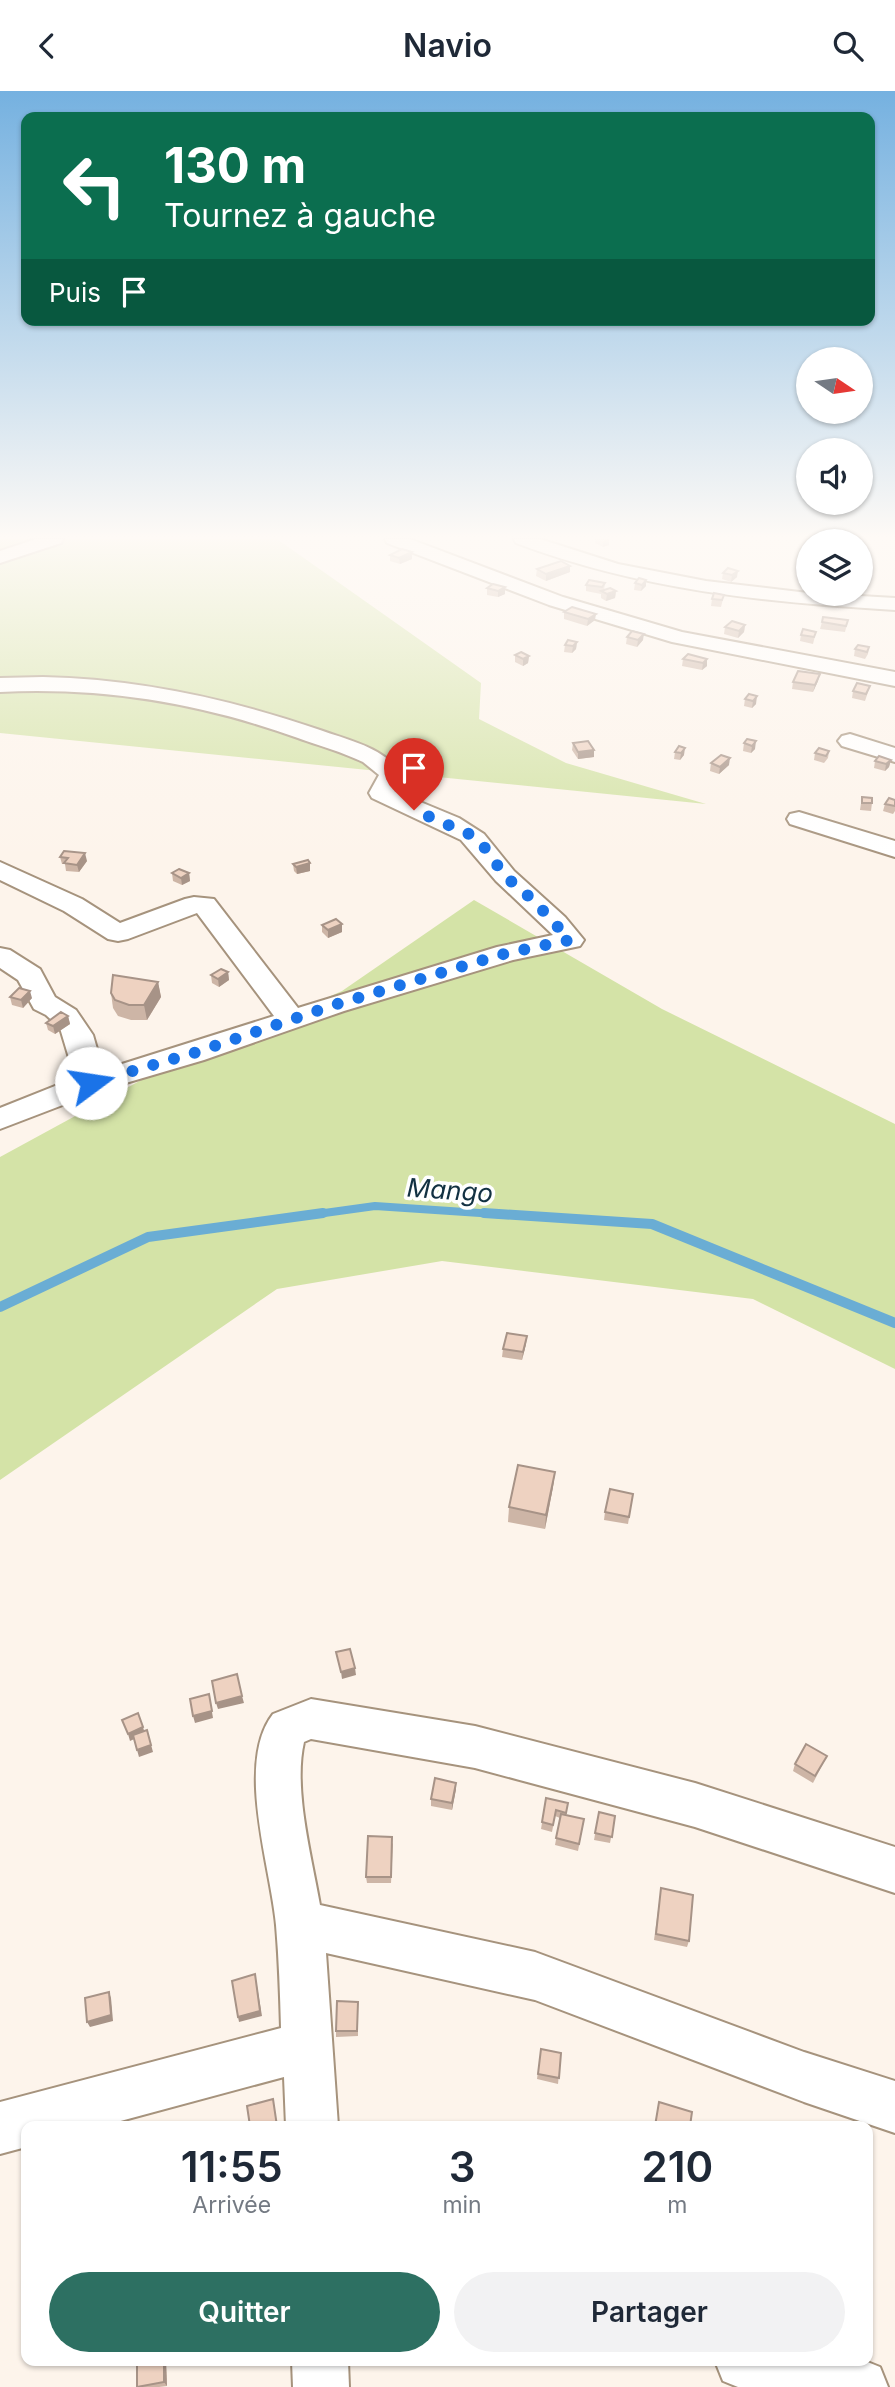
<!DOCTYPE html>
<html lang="fr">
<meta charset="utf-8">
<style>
:root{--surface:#fff;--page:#f2f2f3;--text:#1f2937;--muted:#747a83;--accent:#2d7062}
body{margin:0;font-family:Inter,sans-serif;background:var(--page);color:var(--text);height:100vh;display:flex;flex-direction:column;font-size:26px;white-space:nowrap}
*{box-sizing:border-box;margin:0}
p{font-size:23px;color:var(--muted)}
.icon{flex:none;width:38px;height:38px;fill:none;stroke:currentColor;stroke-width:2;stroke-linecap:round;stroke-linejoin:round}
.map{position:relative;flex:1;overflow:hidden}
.sheet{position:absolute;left:21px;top:2030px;width:852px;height:245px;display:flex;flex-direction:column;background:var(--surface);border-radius:14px;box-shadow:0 2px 5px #0004}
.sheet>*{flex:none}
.top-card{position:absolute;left:21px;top:21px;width:854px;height:214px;border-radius:14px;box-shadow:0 2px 5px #0004;background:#0b6e4f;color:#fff;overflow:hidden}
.needle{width:46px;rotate:103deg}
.fabs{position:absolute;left:796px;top:256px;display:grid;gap:14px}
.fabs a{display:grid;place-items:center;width:77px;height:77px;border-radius:50%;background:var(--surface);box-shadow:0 2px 5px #0004;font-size:35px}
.pin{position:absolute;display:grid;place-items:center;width:60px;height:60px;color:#fff;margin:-72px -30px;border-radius:50% 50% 50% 0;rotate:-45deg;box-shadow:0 0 7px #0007}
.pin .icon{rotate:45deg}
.me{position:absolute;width:77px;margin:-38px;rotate:76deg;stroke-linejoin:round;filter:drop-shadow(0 0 5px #0008)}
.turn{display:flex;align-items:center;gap:24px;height:147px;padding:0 28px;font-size:32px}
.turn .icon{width:91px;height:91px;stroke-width:2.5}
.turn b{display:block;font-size:49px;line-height:60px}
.then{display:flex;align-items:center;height:66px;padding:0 28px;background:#0003;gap:14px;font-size:26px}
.eta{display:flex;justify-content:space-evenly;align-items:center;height:119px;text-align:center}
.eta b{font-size:42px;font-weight:600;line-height:49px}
.action{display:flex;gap:14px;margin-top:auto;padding:14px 28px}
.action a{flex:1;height:80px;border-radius:42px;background:var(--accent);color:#fff;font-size:28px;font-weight:600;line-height:80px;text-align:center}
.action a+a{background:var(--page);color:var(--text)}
header{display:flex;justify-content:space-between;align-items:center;height:91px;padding:0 28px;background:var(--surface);font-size:32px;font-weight:600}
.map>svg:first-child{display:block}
.green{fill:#d4e3a7}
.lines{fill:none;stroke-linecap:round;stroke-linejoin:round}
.stream-far1{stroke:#6aadd4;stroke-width:8}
.stream{stroke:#6aadd4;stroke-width:10}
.minor-casing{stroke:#a6937d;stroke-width:4}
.minor{fill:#fff;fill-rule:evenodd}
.wall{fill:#cdb5a6}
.shaded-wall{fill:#a79387}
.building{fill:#eed2c1;stroke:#a79387;stroke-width:2}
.route{stroke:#1a73e8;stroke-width:12;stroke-dasharray:0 21.6}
.labels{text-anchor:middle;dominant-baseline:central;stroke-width:7;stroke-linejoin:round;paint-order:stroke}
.water-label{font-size:26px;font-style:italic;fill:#123142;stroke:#fff}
</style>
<header><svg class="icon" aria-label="back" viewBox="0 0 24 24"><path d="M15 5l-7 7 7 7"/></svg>Navio<svg class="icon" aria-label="search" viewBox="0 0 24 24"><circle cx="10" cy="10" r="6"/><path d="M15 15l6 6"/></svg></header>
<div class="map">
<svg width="895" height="2296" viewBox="0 0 895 2296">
<rect width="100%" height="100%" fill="#fdf4eb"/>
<g class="green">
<path d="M0,448h277l204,144 -2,36 87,44 140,41 -706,-71z"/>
<path d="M474,809l188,109 233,115v245l-142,-70 -311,-38 -165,28 -277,191v-323l145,-79 197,-87z"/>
</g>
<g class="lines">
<path class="stream-far1" d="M310,1124l65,-9 136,9"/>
<g class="stream">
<path d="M484,1122l168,11 243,99"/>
<path d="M0,1216l148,-70 175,-24"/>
</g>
<defs>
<g id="minor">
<path d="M36,448h27l-2,4 -61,20v-12z"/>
<path d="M385,448h25l153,58 119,35 213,40v14l-223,-44 -123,-37 -162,-62z"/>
<path d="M514,448h26l78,25 88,17 102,12 87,5v12c-132,-8 -254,-20 -379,-67z"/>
<path d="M43,586c96,2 187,22 277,53 31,11 63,17 83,45l-9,16 65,27 25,16 30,37 51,46 19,23 -4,6 -67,14 -169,51 -140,49 -102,30 -102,39v-21l75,-30 -15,-50 -14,-13 -12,-6 -16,-29 -18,-12v-20l10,2 30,19 15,28 21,13 17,25 10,35 171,-54 -77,-103 -69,26 -10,2 -10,-2 -44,-28 -64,-31v-18l82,37 38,24 65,-24 9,-2 20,2 84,109 199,-61 56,-12 -57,-54 -35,-41 -89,-42 -3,-5 10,-18 -16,-13c-21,-10 -43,-16 -65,-24 -98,-35 -194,-51 -298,-46v-14z"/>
<path d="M850,643l45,14v14l-53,-16 -4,-5 4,-5z"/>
<path d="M799,721l96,29v16l-105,-33 -3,-5 3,-5z"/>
<path d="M311,1608l164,27 220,57 200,64v46l-200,-66 -220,-59 -164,-29 -7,3c-11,47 8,116 16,163l215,47 269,100 91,29v52l-91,-31 -269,-102 -209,-47 12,173h-52l-2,-49 -182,49h-76v21l-26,7v-52l281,-74c-1,-34 -2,-69 -5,-103 -5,-57 -41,-162 -3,-211z"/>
<path d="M292,2270h56l1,26h-56z"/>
<path d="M715,2270h150l15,6 8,20h-150l-15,-6z"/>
</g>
</defs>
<use href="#minor" class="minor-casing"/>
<use href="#minor" class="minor"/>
</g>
<g class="wall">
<path d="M595,448h14v6l-6,2 -8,-4z"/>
<path d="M412,461v7l-12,5 -10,-3v-6z"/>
<path d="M570,475v6l-24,9 -10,-5 1,-7z"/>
<path d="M728,477l9,9 -6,5 -9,-3 1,-6z"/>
<path d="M646,489v6l-5,5 -7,-1 1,-7z"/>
<path d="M605,492l-1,8h12l-1,7 -9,3 -5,-3v-4l-15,-3v-6z"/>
<path d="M493,493l12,10 -7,3 -11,-2v-7z"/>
<path d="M724,504l-3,12 -10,-1 1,-7z"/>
<path d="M564,521l31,8 -8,6 -23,-7z"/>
<path d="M848,529l-3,12 -25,-3 2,-7z"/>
<path d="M745,534l-1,7 -6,6 -14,-4 1,-7z"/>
<path d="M816,541l-3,12 -13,-3 1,-6z"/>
<path d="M627,546l16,3 -6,7 -11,-3z"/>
<path d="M577,551l-1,7 -4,4 -8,-1 1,-7z"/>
<path d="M869,556l-1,7 -3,5 -11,-3 1,-7z"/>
<path d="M515,564l14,1 -1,7 -5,3 -8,-4z"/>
<path d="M683,568h24v7l-5,4 -20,-4z"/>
<path d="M818,590l-5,11 -21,-3 1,-7z"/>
<path d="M870,595l-5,15 -13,-3 1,-7z"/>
<path d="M749,603l7,10 -4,4 -8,-2 1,-7z"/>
<path d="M747,648l8,10 -4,4 -8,-2 1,-8z"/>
<path d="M573,652l21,14 -16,2 -6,-9z"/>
<path d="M679,655l5,9 -4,5 -6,-1 1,-7z"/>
<path d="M829,660l-1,7 -4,5 -10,-3 1,-7z"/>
<path d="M891,669l-2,7 -4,4 -11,-3 1,-7z"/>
<path d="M711,672l18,2 -10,9 -9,-3z"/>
<path d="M862,706l10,6 -1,8 -11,-1z"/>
<path d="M895,709v11l-2,3 -10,-3 2,-7z"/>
<path d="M60,766l27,4 -8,11 -13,-1 -1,-7h-3z"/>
<path d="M293,773l17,7 -13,3 -3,-3z"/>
<path d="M172,782h17l1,8 -8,4 -9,-4z"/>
<path d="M342,833v8l-14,6 -6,-6v-7z"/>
<path d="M228,881l1,8 -10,7 -7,-4 -1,-8z"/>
<path d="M158,891l3,15 -14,23h-16l-13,-4 -5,-8 -2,-15z"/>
<path d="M10,906l22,1 -9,10 -11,-3z"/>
<path d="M68,925l2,8 -15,10 -7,-4 -2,-7z"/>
<path d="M526,1253l-4,16 -20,-3 1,-8z"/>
<path d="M555,1381l-2,15 -8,42 -37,-7 1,-15z"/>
<path d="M633,1403l-5,30 -24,-4 1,-8z"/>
<path d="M827,1665l-14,27 -20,-12 2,-7z"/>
<path d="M456,1698l-4,21 -21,-4v-7z"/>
<path d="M546,1707l22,5 -2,12 18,4 -6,32 -23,-6 5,-27 -5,-2 -3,16 -11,-3z"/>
<path d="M599,1721l16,4 -5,27 -16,-3z"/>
<path d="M393,1752l-2,40h-24l-1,-6z"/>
<path d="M661,1797l28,53 -2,6 -33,-7z"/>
<path d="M358,1911v34l-22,1v-6z"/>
<path d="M541,1958l20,4 -3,31 -21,-5z"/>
<path d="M166,2270l1,25 -8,1h-22z"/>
</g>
<g class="shaded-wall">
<path d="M609,448v6l-6,2v-6z"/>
<path d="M412,461v7l-12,5 -1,-6z"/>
<path d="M570,475v6l-24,9v-7z"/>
<path d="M738,480l-1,6 -6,5 1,-7z"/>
<path d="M646,489v6l-5,5 1,-6z"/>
<path d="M505,496v7l-7,3v-6z"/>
<path d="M616,500l-1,7 -9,3 1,-7z"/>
<path d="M596,523l-1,6 -8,6 1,-7z"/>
<path d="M745,534l-1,7 -6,6 1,-7z"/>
<path d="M644,543l-1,6 -6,7 1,-7z"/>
<path d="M577,551l-1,7 -4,4 1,-7z"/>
<path d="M529,565l-1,7 -5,3v-7z"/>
<path d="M707,568v7l-5,4 1,-7z"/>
<path d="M820,583l-2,7 -5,11 2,-7z"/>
<path d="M757,605l-1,8 -4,4 1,-7z"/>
<path d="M756,650l-1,8 -4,4 1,-7z"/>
<path d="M685,657l-1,7 -4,5 1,-7z"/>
<path d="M594,659v7l-16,2v-7z"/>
<path d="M730,667l-1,7 -10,9 1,-7z"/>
<path d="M891,669l-2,7 -4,4 1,-7z"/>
<path d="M85,762l2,8 -8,11 -2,-7z"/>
<path d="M310,772v8l-13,3 -1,-7z"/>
<path d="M189,782l1,8 -8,4 -1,-7z"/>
<path d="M342,833v8l-14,6v-8z"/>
<path d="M228,881l1,8 -10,7 -1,-8z"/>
<path d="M158,891l3,15 -14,23 -3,-15z"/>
<path d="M30,900l2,7 -9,10 -2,-8z"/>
<path d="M68,925l2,8 -15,10 -2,-8z"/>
<path d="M527,1245l-1,8 -4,16 1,-8z"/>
<path d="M555,1381l-2,15 -8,42 1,-14z"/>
<path d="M355,1577l1,7 -14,4 -1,-7z"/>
<path d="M209,1603l4,24 -18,5 -2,-7z"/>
<path d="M242,1605l2,7 -26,6 -2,-6z"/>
<path d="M143,1636l2,7 -15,7 -2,-7z"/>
<path d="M147,1639l6,22 -14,5 -2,-7z"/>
<path d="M456,1692v6l-4,21v-7z"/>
<path d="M255,1883l7,42 -23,6 -1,-5z"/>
<path d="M109,1901l2,6 2,23 -23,6 -3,-5z"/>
<path d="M164,2270h2l1,25 -3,-4z"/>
</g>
<g class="building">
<path d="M823,448h15l2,2h-15z"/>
<path d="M402,458l10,3 -13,6 -9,-3z"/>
<path d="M561,470l9,5 -24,8 -9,-5z"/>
<path d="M728,477l10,3 -6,4 -9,-2z"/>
<path d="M639,487l7,2 -4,5 -7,-2z"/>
<path d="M589,489l16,3 -3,4 -16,-2z"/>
<path d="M493,493l12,3 -7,4 -11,-3z"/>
<path d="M610,497l6,3 -9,3 -6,-3z"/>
<path d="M714,502l10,2 -2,5 -10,-1z"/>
<path d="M572,516l24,7 -8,5 -24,-7z"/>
<path d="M823,526l25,3 -2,6 -24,-4z"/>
<path d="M732,530l13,4 -6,6 -14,-4z"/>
<path d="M803,538l13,3 -2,5 -13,-2z"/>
<path d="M632,540l12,3 -6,6 -11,-3z"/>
<path d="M568,549l9,2 -4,4 -8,-1z"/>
<path d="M858,554l11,2 -2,5 -12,-3z"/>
<path d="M521,561l8,4 -6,3 -8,-4z"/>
<path d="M688,563l19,5 -4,4 -20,-4z"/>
<path d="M798,580l22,3 -5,11 -22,-3z"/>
<path d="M857,592l13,3 -4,8 -13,-3z"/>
<path d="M749,603l8,2 -4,5 -8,-2z"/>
<path d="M747,648l9,2 -4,5 -8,-3z"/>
<path d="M588,650l6,9 -16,2 -5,-9z"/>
<path d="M679,655l6,2 -4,5 -6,-1z"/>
<path d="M819,657l10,3 -3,5 -11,-3z"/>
<path d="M721,664l9,3 -10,9 -9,-4z"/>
<path d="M879,665l12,4 -5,4 -11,-3z"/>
<path d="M862,706l10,1v5h-10z"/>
<path d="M889,707l6,2v6l-10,-2z"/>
<path d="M64,760l21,2 -8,12 -13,-2 4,-5 -8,-1z"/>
<path d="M308,769l2,3 -14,4 -3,-3z"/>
<path d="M179,778l10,4 -8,5 -9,-5z"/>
<path d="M336,828l6,5 -14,6 -6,-5z"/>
<path d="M221,878l7,3 -10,7 -7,-4z"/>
<path d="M113,884l45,7 -14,23h-15l-14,-5 -4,-7z"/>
<path d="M19,897l11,3 -9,9 -11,-3z"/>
<path d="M61,921l7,4 -15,10 -7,-3z"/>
<path d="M507,1242l20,3 -4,16 -20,-3z"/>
<path d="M518,1374l37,7 -9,43 -37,-8z"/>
<path d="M610,1398l23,5 -4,23 -24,-5z"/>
<path d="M350,1558l5,19 -14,4 -5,-20z"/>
<path d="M237,1583l5,22 -26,7 -4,-22z"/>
<path d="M209,1603l3,17 -19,5 -3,-17z"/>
<path d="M138,1622l5,14 -15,7 -6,-14z"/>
<path d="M147,1639l4,15 -14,5 -4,-15z"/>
<path d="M806,1653l21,12 -12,20 -20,-12z"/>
<path d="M435,1687l21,5 -4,20 -21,-4z"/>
<path d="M546,1707l22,5 -2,10 -10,-3 -3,15 -11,-3z"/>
<path d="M599,1721l16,4 -3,21 -17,-4z"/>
<path d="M561,1723l23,5 -5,25 -23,-6z"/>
<path d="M368,1745l24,1 -1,40h-25z"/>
<path d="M661,1797l32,7 -4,46 -33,-7z"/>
<path d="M255,1883l5,37 -22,6 -6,-36z"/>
<path d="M109,1901l2,23 -24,7 -2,-24z"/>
<path d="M337,1910l21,1 -1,29h-21z"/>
<path d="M541,1958l20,4 -2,25 -21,-4z"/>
<path d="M273,2008l4,27h-27l-3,-20z"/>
<path d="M659,2011l33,10 -2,14h-35z"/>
<path d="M137,2270h27v21l-27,5z"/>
</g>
<linearGradient id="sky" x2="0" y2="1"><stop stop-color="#75b1e0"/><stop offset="0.58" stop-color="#fefaf6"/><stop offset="1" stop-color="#fefaf6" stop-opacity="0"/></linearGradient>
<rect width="895" height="769" fill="url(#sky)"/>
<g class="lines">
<path class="route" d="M91,992l103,-30 140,-48 173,-52 63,-13 -36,-39 -29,-25 -23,-32 -13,-10 -55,-24"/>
</g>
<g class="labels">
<g class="water-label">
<text transform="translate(450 1099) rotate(4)">Mango</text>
</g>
</g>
</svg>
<div class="fabs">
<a><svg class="needle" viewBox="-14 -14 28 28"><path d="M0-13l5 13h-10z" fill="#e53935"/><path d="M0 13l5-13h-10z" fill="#747a83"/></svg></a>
<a><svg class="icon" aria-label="sound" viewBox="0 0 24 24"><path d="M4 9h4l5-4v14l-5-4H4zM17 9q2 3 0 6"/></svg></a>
<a><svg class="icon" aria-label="layers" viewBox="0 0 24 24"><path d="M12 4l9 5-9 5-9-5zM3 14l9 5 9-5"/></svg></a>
</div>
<div class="pin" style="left:414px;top:719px;background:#d93025"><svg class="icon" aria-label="arrive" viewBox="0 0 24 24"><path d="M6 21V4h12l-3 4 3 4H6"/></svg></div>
<svg class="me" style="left:91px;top:992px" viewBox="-20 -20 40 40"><circle r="19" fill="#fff"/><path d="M0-13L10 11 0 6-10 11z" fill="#1a73e8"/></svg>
<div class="top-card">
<div class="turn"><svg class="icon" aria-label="left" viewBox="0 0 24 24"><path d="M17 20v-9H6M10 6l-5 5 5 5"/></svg><div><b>130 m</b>Tournez à gauche</div></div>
<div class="then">Puis<svg class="icon" aria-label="arrive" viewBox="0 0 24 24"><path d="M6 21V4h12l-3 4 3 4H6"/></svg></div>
</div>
<section class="sheet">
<div class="eta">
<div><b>11:55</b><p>Arrivée</p></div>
<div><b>3</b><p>min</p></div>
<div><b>210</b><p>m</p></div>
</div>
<div class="action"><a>Quitter</a><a>Partager</a></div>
</section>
</div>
